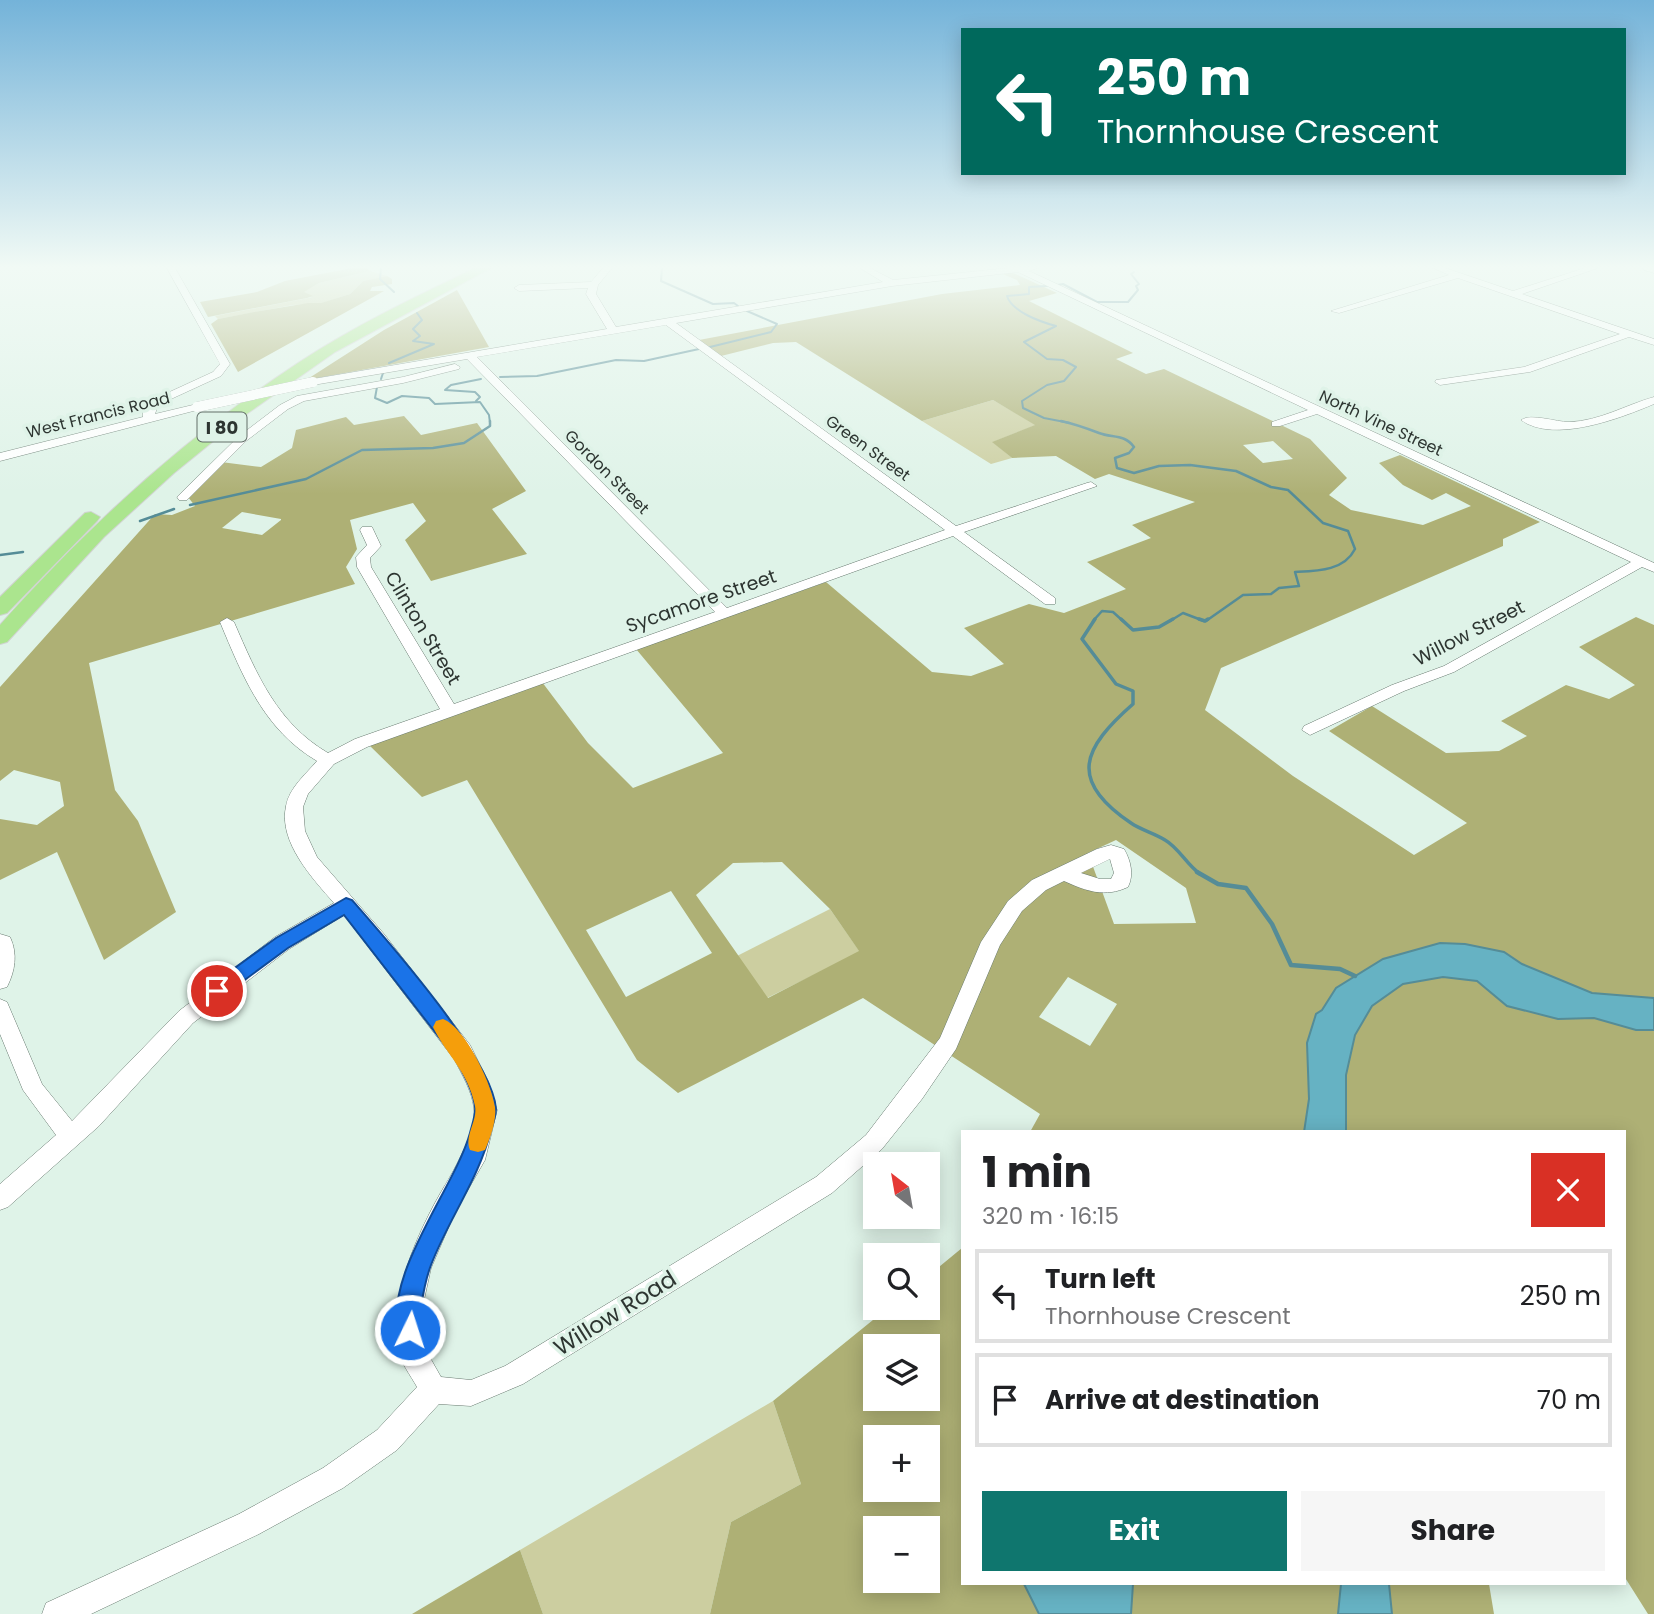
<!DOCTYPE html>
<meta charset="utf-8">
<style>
:root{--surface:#fff;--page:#f6f6f6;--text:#202124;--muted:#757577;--line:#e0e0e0;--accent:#0f766e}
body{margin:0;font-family:Poppins,sans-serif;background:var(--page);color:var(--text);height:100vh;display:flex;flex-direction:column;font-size:26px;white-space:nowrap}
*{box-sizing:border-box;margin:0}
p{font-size:23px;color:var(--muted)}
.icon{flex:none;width:38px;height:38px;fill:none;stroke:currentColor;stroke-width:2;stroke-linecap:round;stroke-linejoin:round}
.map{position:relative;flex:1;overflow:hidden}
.side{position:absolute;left:961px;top:1130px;width:665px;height:455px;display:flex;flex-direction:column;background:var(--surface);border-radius:0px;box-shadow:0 4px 18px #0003}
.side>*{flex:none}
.top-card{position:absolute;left:961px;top:28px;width:665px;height:147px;border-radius:0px;box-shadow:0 4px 18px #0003;background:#00695c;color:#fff;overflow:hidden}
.needle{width:46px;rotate:329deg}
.fabs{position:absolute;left:863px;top:1152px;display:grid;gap:14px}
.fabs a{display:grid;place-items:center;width:77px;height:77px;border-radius:0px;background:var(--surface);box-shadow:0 4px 18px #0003;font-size:35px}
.pin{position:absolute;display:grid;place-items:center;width:60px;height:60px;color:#fff;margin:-30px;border:4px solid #fff;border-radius:50%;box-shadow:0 2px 7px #0007}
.me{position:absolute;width:77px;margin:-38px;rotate:4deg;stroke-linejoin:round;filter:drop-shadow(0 0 5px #0008)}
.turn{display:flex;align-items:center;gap:24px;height:147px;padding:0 21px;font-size:32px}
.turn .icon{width:91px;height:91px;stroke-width:2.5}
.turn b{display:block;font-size:49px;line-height:60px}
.round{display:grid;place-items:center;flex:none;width:74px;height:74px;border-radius:0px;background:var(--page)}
.summary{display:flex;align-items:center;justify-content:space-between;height:119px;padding:0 21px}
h1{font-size:42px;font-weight:700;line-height:52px}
.button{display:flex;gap:14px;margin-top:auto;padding:14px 21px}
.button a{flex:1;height:80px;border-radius:0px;background:var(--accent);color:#fff;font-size:28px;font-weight:700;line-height:80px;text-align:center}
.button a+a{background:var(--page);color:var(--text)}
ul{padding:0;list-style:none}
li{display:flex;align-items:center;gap:21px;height:94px;margin:0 14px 10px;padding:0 7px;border:4px solid var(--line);border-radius:0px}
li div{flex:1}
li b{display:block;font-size:26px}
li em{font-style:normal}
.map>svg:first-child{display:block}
.green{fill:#cccea0}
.forest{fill:#aeb075;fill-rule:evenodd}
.water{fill:#66b2c3;stroke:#558c97;stroke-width:2}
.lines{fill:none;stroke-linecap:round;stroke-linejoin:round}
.stream-far3{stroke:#558c97;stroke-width:2}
.stream-far2{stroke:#558c97;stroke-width:2.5}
.stream-far1{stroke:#558c97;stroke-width:3.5}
.stream{stroke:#558c97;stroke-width:4.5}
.minor-casing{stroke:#687a70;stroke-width:1}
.highway-casing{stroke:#d1d3d2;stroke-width:2}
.minor{fill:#fff;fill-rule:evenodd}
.highway{fill:#abe58e;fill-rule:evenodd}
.minor-bridge-casing{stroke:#687a70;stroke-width:10;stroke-linecap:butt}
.minor-bridge{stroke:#fff;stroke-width:10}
.route{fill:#1a73e8;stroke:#114b97;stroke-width:2}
.slow{fill:#f59e0b}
.labels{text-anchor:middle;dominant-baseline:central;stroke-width:7;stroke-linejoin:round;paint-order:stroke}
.far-street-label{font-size:16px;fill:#2d3531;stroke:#dff3e8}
.shield{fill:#dff3e8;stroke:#626e68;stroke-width:2}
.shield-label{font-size:18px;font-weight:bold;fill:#2d3531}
.street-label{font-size:19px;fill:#2d3531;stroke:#dff3e8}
.near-street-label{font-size:23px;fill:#2d3531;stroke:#dff3e8}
</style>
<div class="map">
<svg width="1654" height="1614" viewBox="0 0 1654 1614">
<rect width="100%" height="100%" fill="#dff3e8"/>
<g class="green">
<path d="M370,271l17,5 -24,5 -13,13 -28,9 -29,2 -75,14 -3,-3 93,-18 4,-1 -9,-5 16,-9z"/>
<path d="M993,400l43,25 -43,17 19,16 -21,6 -69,-43z"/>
<path d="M830,909l30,43 -93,46 -30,-42z"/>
<path d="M773,1401l28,83 -70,38 -21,92h-167l-23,-64z"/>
</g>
<g class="forest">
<path d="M352,268h15l3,3 -51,12 -15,9 9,4 -6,2 -99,19 -8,-15 57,-10 28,-11z"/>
<path d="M1011,272l46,21 -28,8 104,52 -17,6 30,15 18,-5 146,70 37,39 -18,17 22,15 72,15 48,-19 -25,-13 -14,7 -29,-15 -24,-22 21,-8 140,67 -37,17v7l-282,122 -16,42 88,66 121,79 53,-32 -138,-92 43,-25 74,47 53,-2 28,-15 -26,-15 65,-36 43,14 26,-14 -56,-38 57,-30 18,8v373l-62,-5 -70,-29 -18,-12 -64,-8 -57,15 -47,29 -29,55 2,56 -5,33h-274l10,-18 -177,-116 -185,95 -41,-33 -170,-280 -45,17 -54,-53 174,-62 46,61 45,45 90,-35 -87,-104 190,-67 106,90 39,4 33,-12 -40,-36 65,-24 35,9 62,-24 -39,-27 64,-24 -19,-13 63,-23 -86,-28 -14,5 -39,-23 -44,2 -20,-16 43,-17 -42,-25 -71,21 -126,-79 -23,1 -52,13 -22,-16 243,-46 78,-9 -3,-5 -17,-7zM1273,441l20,18 -30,4 -20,-18zM1116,840l70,48 10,35 -82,1 -26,-71zM782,862l48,47 29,42 -91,47 -72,-103 37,-32zM671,891l41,62 -86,44 -40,-67zM1068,977l49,27 -27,42 -51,-29z"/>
<path d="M387,276l5,3v5l-20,3 -2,4h14l-146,81 -27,-48 7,-5 36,-7 54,-9h13l29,-9 13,-13z"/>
<path d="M457,290l32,57 -183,33 78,-50z"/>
<path d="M404,416l17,19 56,-12 49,68 -34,18 35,45 -96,27 -26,-41 21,-19 -13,-18 -63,17 7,29 -11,18 9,17 -266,79 26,127 23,31 38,91 -72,48 -47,-108 -57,28v-61l37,6 27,-19 -4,-24 -46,-12 -14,11v-94l155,-173 17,1 23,-9 -7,-9 33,-35 40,5 31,-19 4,-18 50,-13 8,8zM242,512l39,7v1l-19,15 -40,-7z"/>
<path d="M1443,977l34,4 30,25 51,13 36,-1 42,12h18v584h-6l-24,-38v-444h-278v-57l9,-40 17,-29 31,-22z"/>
<path d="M962,1248v336h62l15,30h-329l21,-92 70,-38 -28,-83 116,-94h39v-31zM875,1346h53v52h-53zM875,1437h53v52h-53zM875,1528h53v52h-53z"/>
<path d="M520,1550l23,64h-131z"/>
<path d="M1133,1584h208l-3,30h-207z"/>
<path d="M1389,1584h100l5,30h-102z"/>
</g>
<g class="water">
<path d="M1440,943l25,1 39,8 18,12 70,29 62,5v32h-18l-42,-12 -36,1 -51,-13 -30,-25 -34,-4 -40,7 -31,22 -17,29 -9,40v57h-42l5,-33 -2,-56 9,-29 6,-4 14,-22 47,-29z"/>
<path d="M1024,1584h109l-2,30h-92z"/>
<path d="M1341,1584h48l3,30h-54z"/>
</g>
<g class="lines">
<g class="stream-far3">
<path d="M381,268l-1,11 14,13"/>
<path d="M662,268l-1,13 52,23 21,-1 4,3"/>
<path d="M1057,285l6,-1 34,18h31l10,-12 -2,-4 3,-2 -8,-10 3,-2"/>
<path d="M1047,286l-18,1v7l-22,2c5,16 34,26 49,30l-32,16 23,17 16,1 13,7 -12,14 -17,4 -25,16 1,7 21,10 26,5"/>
<path d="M710,347l61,-15 6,-8 -30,-13"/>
<path d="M389,363l45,-19 -21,-3 7,-5 -7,-7 9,-9 -5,-7"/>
<path d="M500,377l37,-1 79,-16 28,1 55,-12"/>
<path d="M381,379l2,-6"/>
<path d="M377,387l-2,11 12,5 15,-7 27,2 6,6 45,-2 9,13 1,8"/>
<path d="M476,401l4,-4 -5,-5 -30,-2 6,-5 30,-6"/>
</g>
<g class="stream-far2">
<path d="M1061,421c14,3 25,7 38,12 13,5 26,1 35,14l-5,6 -14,5 2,10 17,5 25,-7 31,-1 46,6 35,16 17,3 35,33 25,8 7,18c-11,22 -38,22 -60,23l4,14 -20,2 -8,6 -28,1 -37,26"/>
<path d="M190,505l116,-26 56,-29 71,-2 31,-5 26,-17v-5"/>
<path d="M140,521l34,-12"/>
<path d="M0,555l23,-3"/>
<path d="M1093,621l9,-10 11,1 10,9"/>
<path d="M1170,621l13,-8 21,8"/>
</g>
<g class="stream-far1">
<path d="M1095,619l-13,20 34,45 17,7v13c-50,44 -66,76 -2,119 10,7 23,10 34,17 14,8 21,24 35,34"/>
<path d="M1121,619l12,11 26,-3 14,-8"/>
<path d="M1199,619l6,2 3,-2"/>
</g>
<path class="stream" d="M1197,872l21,12 28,4 26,36 19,41 49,4 15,7"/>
<defs>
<g id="minor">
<path d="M167,268h8l55,96 -9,12 -63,29 -3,9 42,-10 4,1v4l-201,52v-8l143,-36v-9l7,-7 63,-29 7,-8z"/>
<path d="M603,268h9l-14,17 -2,9 20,33 267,-45 -23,-14h10l23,12 116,-12h28l-8,3 625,292v9l-12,-5 -188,105 -50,19 -94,44 -8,-5 2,-4 88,-41 52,-19 187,-104 -314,-148 -37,12h-8v-4l36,-12 -290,-138 -126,14 -216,37 280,203 131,-43 4,-1 6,4 -133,46 91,66v6h-10l-92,-68 -586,211 -33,17 -26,30 -5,13 2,24 12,26 67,77 86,111 18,36 9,29 -12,50 -30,52 -24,56 -9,41 2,38 17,30 30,3 34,-14 311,-189 50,-42 74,-97 41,-96 27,-41 24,-21 65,-31 14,-4 13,4c7,12 10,26 4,38 -23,11 -42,4 -64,-6l-18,9 -24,21 -22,34 -44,104 -34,50 -40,50 -50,44 -309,191 -52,22 -32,-2 -42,46 -54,38 -84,46 -168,80h-49l4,-11 193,-89 84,-46 54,-38 40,-43c-6,-11 -17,-25 -19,-38 -10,-51 20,-118 46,-162 11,-18 33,-57 30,-79 -2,-17 -12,-34 -20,-49l-110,-144 -55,34 -96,74 -94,103 -91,81 -8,3v-26l56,-49 -33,-45 -23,-56v-35l7,3 35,82 30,37 107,-110 96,-74 59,-34c-21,-24 -56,-61 -48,-97 3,-18 20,-32 31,-45 -53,-31 -74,-84 -97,-139l7,-4 7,4c23,53 43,101 94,131l27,-14 85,-30 -83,-142 -1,-10 11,-12 -7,-15 2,-3h10l9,19 -11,12 1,9 83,137 261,-92 -248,-253 -154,26 -5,-3 5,-3 294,-50 -21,-35 2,-6 -69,3 -5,-3 5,-3 72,-3zM666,325l279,205 -218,78 -250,-251zM1110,859l4,14 -3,6h-11l-19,-6z"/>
<path d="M1433,268h12l68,23 72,-23h13l-76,26 132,45v6l-25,-8 -99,35 -90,13 -5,-3 1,-2 88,-13 96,-33 -162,-56 -119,35 -8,-2 118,-36z"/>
<path d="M1643,268h11v5l-10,-3z"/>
<path d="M455,364l5,3 -1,2 -56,14 -99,18 -16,8 -42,32 -59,59h-8l-2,-3 61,-60 42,-32 17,-9 106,-19z"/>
<path d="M1654,397v7c-33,14 -100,40 -133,16 10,-7 35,2 48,2 31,-1 56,-17 85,-25z"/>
<path d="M0,934l10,3c8,17 5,34 -3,50l-7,2z"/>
</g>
<g id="highway">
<path d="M475,268h16l-156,84 -87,61 -74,60 -70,64 -97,105 -7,2v-19c88,-99 187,-189 298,-262 56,-37 117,-66 177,-95z"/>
<path d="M91,512l9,5 -3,4 -90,92 -7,2v-18l85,-84z"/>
</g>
</defs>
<use href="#minor" class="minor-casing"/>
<use href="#highway" class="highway-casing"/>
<use href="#minor" class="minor"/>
<use href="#highway" class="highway"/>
<defs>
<path id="minor-bridge" d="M197,407l116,-25"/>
</defs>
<use href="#minor-bridge" class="minor-bridge-casing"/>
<use href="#minor-bridge" class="minor-bridge"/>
</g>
<linearGradient id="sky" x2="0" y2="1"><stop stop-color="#74b3d9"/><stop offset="0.54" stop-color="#f1faf5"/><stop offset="1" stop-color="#f1faf5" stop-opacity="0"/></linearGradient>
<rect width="1654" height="494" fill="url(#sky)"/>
<path class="route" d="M346,898l6,2c35,40 141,160 144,209 0,6 -3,15 -5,21 -12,49 -42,88 -60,135 -5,13 -8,29 -10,42 -2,11 2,20 -3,31l-8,3 -9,-3c-23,-57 54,-150 69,-205 2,-8 6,-18 5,-26 -2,-17 -12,-34 -20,-49l-111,-143 -56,33 -65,48 -6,3 -7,-3 -2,-5 2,-5 66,-48z"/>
<path class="slow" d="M443,1019c22,8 49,65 52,88 2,12 -5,32 -10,43l-7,2 -8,-2c-6,-15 8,-29 5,-44 -7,-35 -28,-50 -42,-79l3,-6z"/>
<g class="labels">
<g class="far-street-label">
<text transform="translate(98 415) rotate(-14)">West Francis Road</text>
<text transform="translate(1381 423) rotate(25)">North Vine Street</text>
<text transform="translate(868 448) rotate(36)">Green Street</text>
<text transform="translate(607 472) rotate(45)">Gordon Street</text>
</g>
<rect class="shield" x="197.5" y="412.5" width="49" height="29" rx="5"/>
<g class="shield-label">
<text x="222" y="427">I 80</text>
</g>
<g class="street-label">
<text transform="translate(701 601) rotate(-19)">Sycamore Street</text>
<text transform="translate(423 628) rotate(59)">Clinton Street</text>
<text transform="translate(1469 633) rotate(-27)">Willow Street</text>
</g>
<g class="near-street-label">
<text transform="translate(615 1313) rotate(-32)">Willow Road</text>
</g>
</g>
</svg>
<div class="fabs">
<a><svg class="needle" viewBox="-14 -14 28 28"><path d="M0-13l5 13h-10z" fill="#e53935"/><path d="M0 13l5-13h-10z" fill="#757577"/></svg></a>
<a><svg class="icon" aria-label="search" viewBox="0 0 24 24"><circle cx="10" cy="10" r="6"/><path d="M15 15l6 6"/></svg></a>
<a><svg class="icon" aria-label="layers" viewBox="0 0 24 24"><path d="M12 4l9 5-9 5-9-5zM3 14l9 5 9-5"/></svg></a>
<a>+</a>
<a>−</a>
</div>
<div class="pin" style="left:217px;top:991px;background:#d93025"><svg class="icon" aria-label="arrive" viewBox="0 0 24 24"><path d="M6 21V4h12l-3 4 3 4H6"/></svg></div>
<svg class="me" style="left:410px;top:1330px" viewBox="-20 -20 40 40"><circle r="17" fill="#1a73e8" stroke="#fff" stroke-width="3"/><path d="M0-11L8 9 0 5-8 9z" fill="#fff"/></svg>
<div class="top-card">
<div class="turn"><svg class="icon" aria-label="left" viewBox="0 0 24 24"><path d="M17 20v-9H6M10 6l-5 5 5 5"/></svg><div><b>250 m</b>Thornhouse Crescent</div></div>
</div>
<section class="side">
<div class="summary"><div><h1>1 min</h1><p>320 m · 16:15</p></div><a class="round" style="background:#d93025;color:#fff"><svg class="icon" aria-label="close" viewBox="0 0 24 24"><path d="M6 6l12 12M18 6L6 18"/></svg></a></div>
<ul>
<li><svg class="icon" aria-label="left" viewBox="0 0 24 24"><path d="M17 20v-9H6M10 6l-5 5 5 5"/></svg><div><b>Turn left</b><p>Thornhouse Crescent</p></div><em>250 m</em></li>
<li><svg class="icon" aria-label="arrive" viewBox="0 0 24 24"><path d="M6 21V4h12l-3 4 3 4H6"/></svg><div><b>Arrive at destination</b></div><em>70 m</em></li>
</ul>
<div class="button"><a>Exit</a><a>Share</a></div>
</section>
</div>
